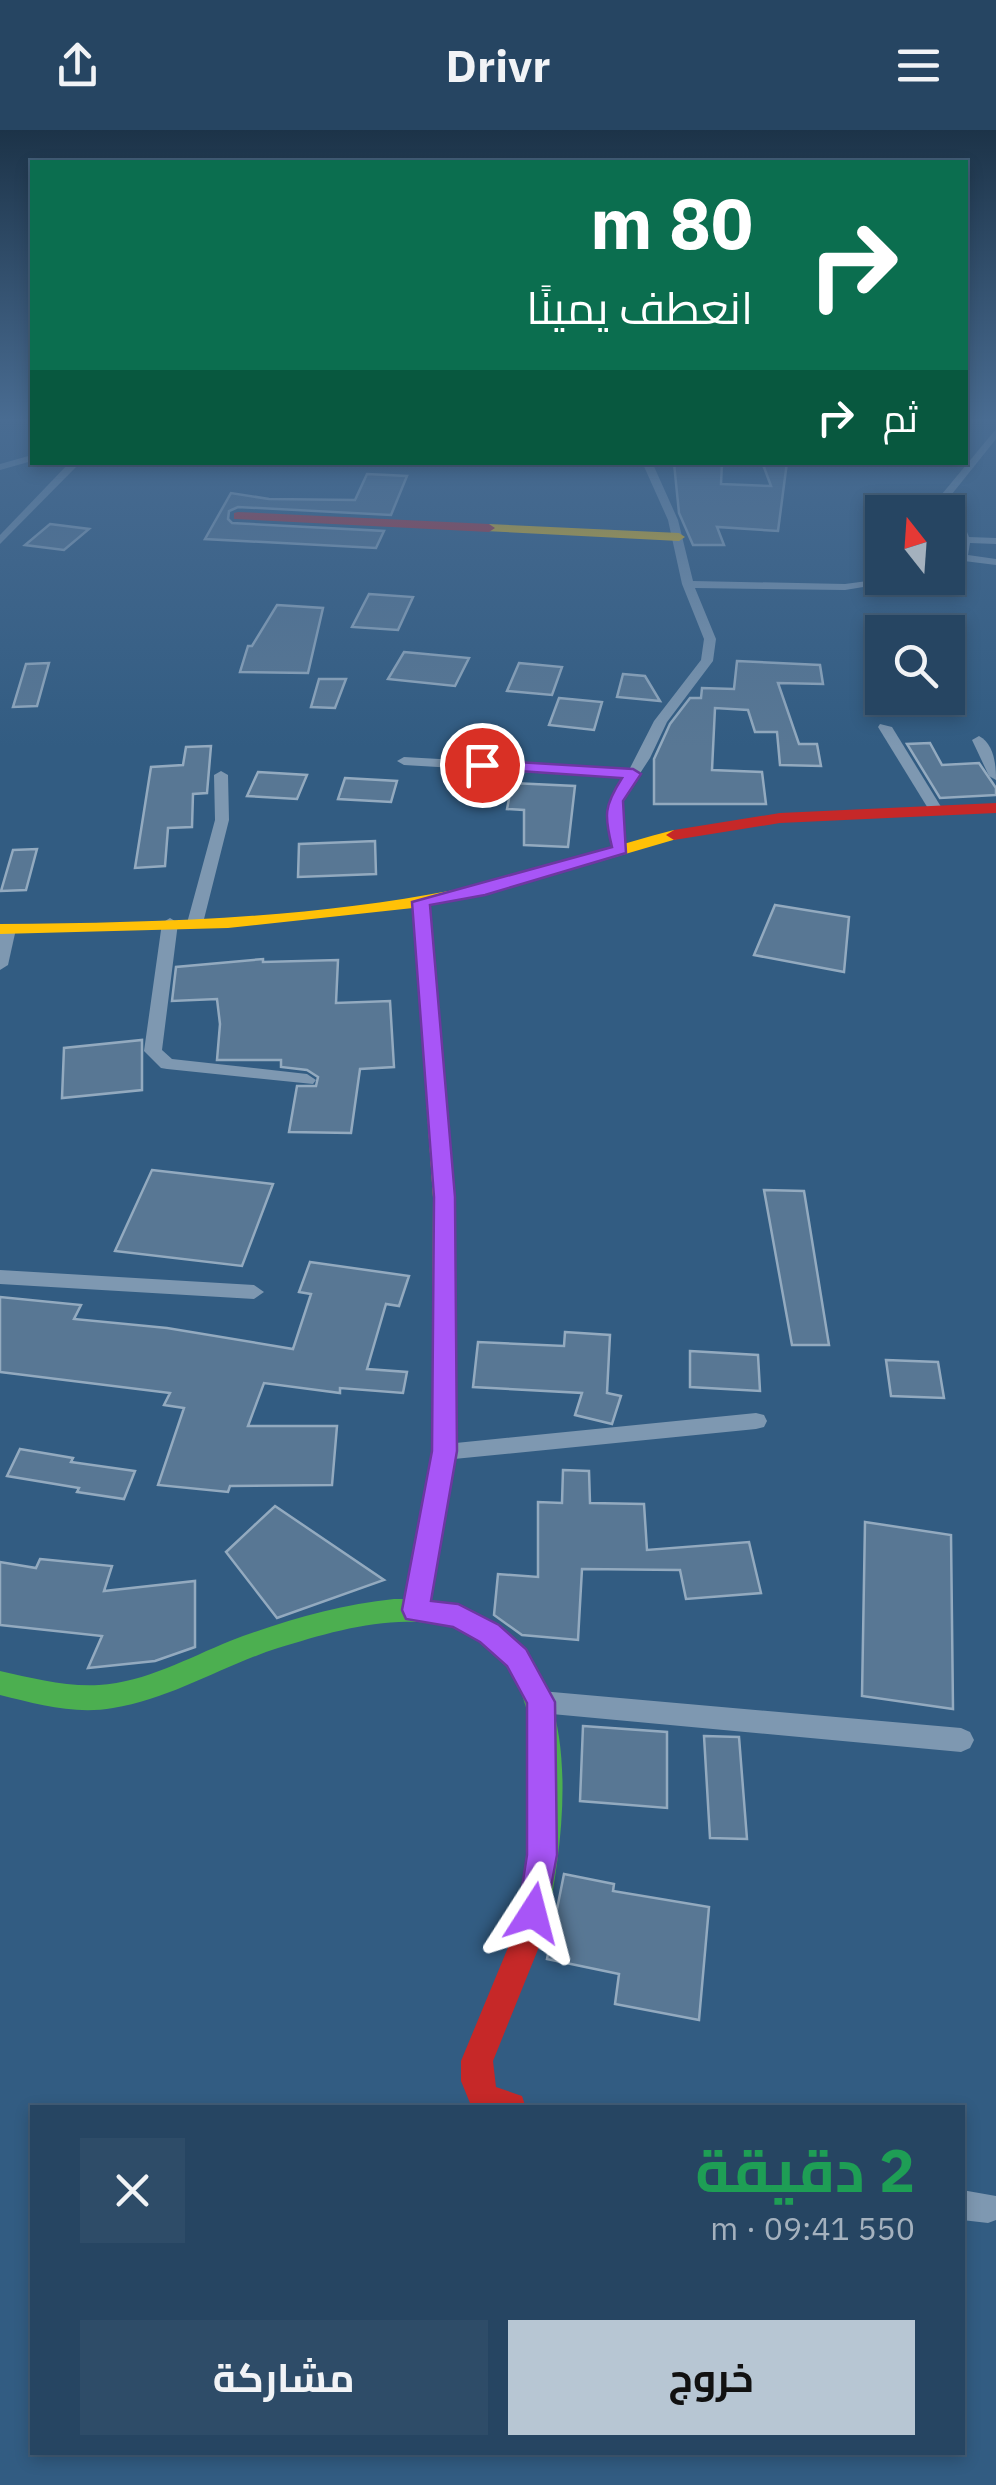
<!DOCTYPE html>
<html lang="ar">
<meta charset="utf-8">
<style>
:root{--surface:#264562;--page:#2e4c68;--text:#f1f3f6;--muted:#a4b1be;--line:#425d77;--accent:#b7c6d3}
body{margin:0;font-family:"IBM Plex Sans",Cairo,sans-serif;background:var(--page);color:var(--text);direction:rtl;height:100vh;display:flex;flex-direction:column;font-size:38px;white-space:nowrap}
*{box-sizing:border-box;margin:0}
p{font-size:32px;color:var(--muted)}
.icon{flex:none;width:55px;height:55px;fill:none;stroke:currentColor;stroke-width:2;stroke-linecap:round;stroke-linejoin:round}
.map{position:relative;flex:1;overflow:hidden;direction:ltr}
.drawer{position:absolute;left:30px;top:1975px;width:935px;height:350px;display:flex;flex-direction:column;background:var(--surface);border-radius:0px;box-shadow:0 5px 15px #0003,0 0 0 2px var(--line);direction:rtl}
.drawer>*{flex:none}
.banner{position:absolute;left:30px;top:30px;width:938px;height:305px;border-radius:0px;box-shadow:0 5px 15px #0003,0 0 0 2px var(--line);direction:rtl;background:#0b6e4f;color:#fff;overflow:hidden}
.needle{width:65px;rotate:343deg}
.controls{position:absolute;left:865px;top:365px;display:grid;gap:20px}
.controls a{display:grid;place-items:center;width:100px;height:100px;border-radius:0px;background:var(--surface);box-shadow:0 5px 15px #0003,0 0 0 2px var(--line);font-size:50px}
.pin{position:absolute;display:grid;place-items:center;width:85px;height:85px;color:#fff;margin:-42px;border:5px solid #fff;border-radius:50%;box-shadow:0 2px 10px #0007}
.me{position:absolute;width:110px;margin:-55px;rotate:9deg;stroke-linejoin:round;filter:drop-shadow(0 0 8px #0008)}
.turn{display:flex;align-items:center;gap:35px;height:210px;padding:0 50px;font-size:45px}
.turn .icon{width:130px;height:130px;stroke-width:2.5}
.turn b{display:block;font-size:70px;line-height:85px}
.then{display:flex;align-items:center;height:95px;padding:0 50px;background:#0003;gap:20px;font-size:38px}
.round{display:grid;place-items:center;flex:none;width:105px;height:105px;border-radius:0px;background:var(--page)}
.headline{display:flex;align-items:center;justify-content:space-between;height:170px;padding:0 50px}
h1{font-size:60px;font-weight:700;line-height:75px;color:#1e9e55}
.cta{display:flex;gap:20px;margin-top:auto;padding:20px 50px}
.cta a{flex:1;height:115px;border-radius:0px;background:var(--accent);color:#111;font-size:40px;font-weight:700;line-height:115px;text-align:center}
.cta a+a{background:var(--page);color:var(--text)}
header{display:flex;justify-content:space-between;align-items:center;height:130px;padding:0 50px;background:var(--surface);font-size:45px;font-weight:700}
.map>svg:first-child{display:block}
.building{fill:#587794;stroke:#93aabf;stroke-width:2.5}
.lines{fill:none;stroke-linecap:round;stroke-linejoin:round}
.street{fill:#7e98b1;fill-rule:evenodd}
.fast{fill:#4caf50;fill-rule:evenodd}
.slow{fill:#ffc107;fill-rule:evenodd}
.jam{fill:#c62828;fill-rule:evenodd}
.route{fill:#a855f7;stroke:#6d37a1;stroke-width:2.5}
</style>
<header><svg class="icon" aria-label="menu" viewBox="0 0 24 24"><path d="M4 6h16M4 12h16M4 18h16"/></svg>Drivr<svg class="icon" aria-label="share" viewBox="0 0 24 24"><path d="M12 15V3M7 8l5-5 5 5M5 13v7h14v-7"/></svg></header>
<div class="map">
<svg width="996" height="2355" viewBox="0 0 996 2355">
<rect width="100%" height="100%" fill="#325c82"/>
<g class="building">
<path d="M722,332l-1,22 50,2 -9,-24h25l-9,69 -61,-4 7,18h-31l-14,-32 -5,-50z"/>
<path d="M367,344l40,2 -16,39 -153,-8 -9,4 -1,8 4,4 152,8 -8,17 -171,-9 26,-46 38,6 86,1z"/>
<path d="M50,394l39,5 -25,21 -39,-5z"/>
<path d="M369,464l44,3 -15,33 -46,-3z"/>
<path d="M277,475l46,3 -15,65 -68,-1 8,-26h4z"/>
<path d="M404,522l65,6 -14,28 -67,-7z"/>
<path d="M737,531l83,4 3,19 -45,-1 21,61h18l4,22 -41,-1 -3,-33h-22l-7,-22 -33,-2 -3,62 50,2 4,32h-112v-45l16,-35 20,-26h11l1,-10 32,1z"/>
<path d="M49,533l-12,43 -24,1 13,-43z"/>
<path d="M519,533l43,4 -10,28 -45,-4z"/>
<path d="M623,544l22,2 15,25 -43,-4z"/>
<path d="M319,549h27l-11,29 -24,-1z"/>
<path d="M559,568l43,4 -8,28 -45,-5z"/>
<path d="M930,613l12,22 37,-2 17,25v7l-56,3 -33,-54z"/>
<path d="M211,616l-4,47 -14,1 -1,33 -24,1 -3,38 -30,2 16,-101 32,-2 3,-18z"/>
<path d="M258,642l49,3 -10,24 -50,-3z"/>
<path d="M345,648l52,3 -6,21 -53,-3z"/>
<path d="M512,653l63,3 -7,61 -44,-2v-35l-17,-1z"/>
<path d="M375,711l1,33 -78,3 1,-33z"/>
<path d="M37,719l-11,41 -25,1 12,-41z"/>
<path d="M775,775l74,12 -5,55 -90,-17z"/>
<path d="M263,829v3l75,-2 -2,43 54,-2 4,66 -34,2 -9,64 -62,-1 8,-46h19l2,-9 -11,-7 -26,-3v-7h-64l3,-36 -3,-25 -45,2 4,-34z"/>
<path d="M142,910v50l-80,8 2,-50z"/>
<path d="M152,1040l121,14 -31,82 -127,-15z"/>
<path d="M764,1060l40,1 25,154h-37z"/>
<path d="M310,1132l99,14 -10,30 -13,-2 -19,65 40,3 -4,21 -63,-5v5l-76,-10 -16,43h89l-5,59 -102,1 -2,6 -70,-7 26,-77 -20,-3 6,-12 -170,-21v-75l81,8 -7,14 93,9 126,21 18,-55 -12,-2z"/>
<path d="M565,1202l45,3 -3,58 14,3 -9,28 -37,-9 7,-22 -109,-6 5,-45 86,4z"/>
<path d="M690,1221l68,4 2,36 -70,-4z"/>
<path d="M886,1230l52,2 6,36 -53,-2z"/>
<path d="M20,1319l53,9 -2,4 64,9 -11,28 -47,-7 2,-4 -72,-12z"/>
<path d="M563,1340l26,1 1,32 54,1 3,46 102,-8 12,51 -75,6 -6,-29 -98,-1 -4,71 -56,-5 -28,-20 4,-41 40,3v-75l24,1z"/>
<path d="M275,1376l109,74 -107,38 -51,-66z"/>
<path d="M865,1392l86,13 2,174 -91,-13z"/>
<path d="M40,1429l72,7 -8,25 91,-10v66l-40,14 -67,7 14,-32 -102,-11v-63l36,6z"/>
<path d="M583,1596l84,6v76l-87,-7z"/>
<path d="M704,1606l35,1 8,102 -37,-1z"/>
<path d="M564,1744l50,10 -1,7 96,16 -10,113 -84,-16 4,-30 -72,-15z"/>
</g>
<g class="lines">
<g class="street">
<path d="M996,299v10l-44,55 17,43 27,1v6l-26,-1 -2,12 28,4v6l-32,-4 -16,8v-8l9,-6 2,-15 -17,-46z"/>
<path d="M32,325v6l-32,9v-6z"/>
<path d="M70,332h11l-81,82v-9z"/>
<path d="M493,332l-13,4 -5,-3v-1z"/>
<path d="M642,332h10l26,58 15,61 152,3 45,-6h28l-73,12 -150,-2 21,51 -3,22 -46,61 -17,36 -28,43 -1,21 6,28 -7,4 -7,-4c-7,-34 -9,-43 10,-72l-219,-13 -7,-4 7,-4 225,13 25,-49 47,-61 3,-21 -22,-55 -14,-64z"/>
<path d="M880,594l12,3 51,83 -2,3 -12,-3 -51,-83z"/>
<path d="M979,606c15,8 17,28 17,44l-7,-4 -17,-36z"/>
<path d="M221,641l7,4 1,45 -26,103 -8,5 -8,-5 28,-103 -1,-45z"/>
<path d="M170,788l8,5 -16,127 10,9 135,15 9,6 -3,4 -146,-15 -6,-1 -17,-17 18,-128z"/>
<path d="M8,794l8,5 -8,36 -8,5v-40z"/>
<path d="M0,1140l254,15 10,7 -10,7 -254,-15z"/>
<path d="M756,1283l8,2 3,6 -3,6 -8,2 -302,30 -26,152 -4,7 -8,3 -8,-3 -4,-7 32,-166z"/>
<path d="M541,1561l420,37 9,4 4,8 -4,8 -9,4 -420,-39 -9,-3 -3,-8 3,-8z"/>
<path d="M962,2060l34,6v24l-8,3 -26,-3z"/>
</g>
<path class="fast" d="M394,1469c197,-4 180,196 151,333l-4,11 -11,4 -11,-4 -4,-11c19,-87 54,-274 -65,-305 -56,-15 -119,5 -172,21 -56,18 -107,51 -165,60 -38,7 -76,-4 -113,-13v-24c32,7 66,16 99,14 47,-3 89,-27 131,-44 53,-20 108,-36 164,-42z"/>
<g class="slow">
<path d="M489,394l190,9 6,4 -6,4 -194,-10 -2,-3z"/>
<path d="M674,700l8,5 -2,3 -164,48 -86,18 25,293 1,254 -3,7 -9,3 -9,-3 -3,-7 1,-254 -20,-289 -185,20 -228,6v-10c152,-1 305,-5 454,-34 75,-15 146,-41 220,-60z"/>
</g>
<g class="jam">
<path d="M238,382l251,12 6,4 -6,4 -255,-13v-6z"/>
<path d="M996,673v10l-216,10 -106,17 -8,-5 8,-5 106,-17z"/>
<path d="M530,1787l11,4 4,11 -52,129 3,26 26,9 4,12h-54l-11,-27v-20l58,-140z"/>
</g>
</g>
<linearGradient id="sky" x2="0" y2="1"><stop stop-color="#1c3348"/><stop offset="0.47" stop-color="#496c92"/><stop offset="1" stop-color="#496c92" stop-opacity="0"/></linearGradient>
<rect width="996" height="617" fill="url(#sky)"/>
<path class="route" d="M482,630l151,9 8,5 -18,27 3,52 -141,42 -55,10 25,292 2,254 -26,150 27,3 41,21 27,24 29,53 2,153 -13,69 -11,4 -11,-4 -4,-11 9,-58v-152l-20,-37 -27,-24 -27,-15 -47,-8 -4,-9 30,-159 2,-254 -22,-295 200,-55c-8,-32 -8,-41 10,-69l-146,-10v-7z"/>
</svg>
<div class="controls">
<a><svg class="needle" viewBox="-14 -14 28 28"><path d="M0-13l5 13h-10z" fill="#e53935"/><path d="M0 13l5-13h-10z" fill="#a4b1be"/></svg></a>
<a><svg class="icon" aria-label="search" viewBox="0 0 24 24"><circle cx="10" cy="10" r="6"/><path d="M15 15l6 6"/></svg></a>
</div>
<div class="pin" style="left:482px;top:635px;background:#d93025"><svg class="icon" aria-label="arrive" viewBox="0 0 24 24"><path d="M6 21V4h12l-3 4 3 4H6"/></svg></div>
<svg class="me" style="left:533px;top:1783px" viewBox="-20 -20 40 40"><path d="M0-17L14 15 0 8-14 15z" fill="#a855f7" stroke="#fff" stroke-width="4"/></svg>
<div class="banner">
<div class="turn"><svg class="icon" aria-label="right" viewBox="0 0 24 24"><path d="M7 20v-9h11M14 6l5 5-5 5"/></svg><div><b>80 m</b>انعطف يمينًا</div></div>
<div class="then">ثم<svg class="icon" aria-label="right" viewBox="0 0 24 24"><path d="M7 20v-9h11M14 6l5 5-5 5"/></svg></div>
</div>
<section class="drawer">
<div class="headline"><div><h1>2 دقيقة</h1><p>550 m · 09:41</p></div><a class="round"><svg class="icon" aria-label="close" viewBox="0 0 24 24"><path d="M6 6l12 12M18 6L6 18"/></svg></a></div>
<div class="cta"><a>خروج</a><a>مشاركة</a></div>
</section>
</div>
